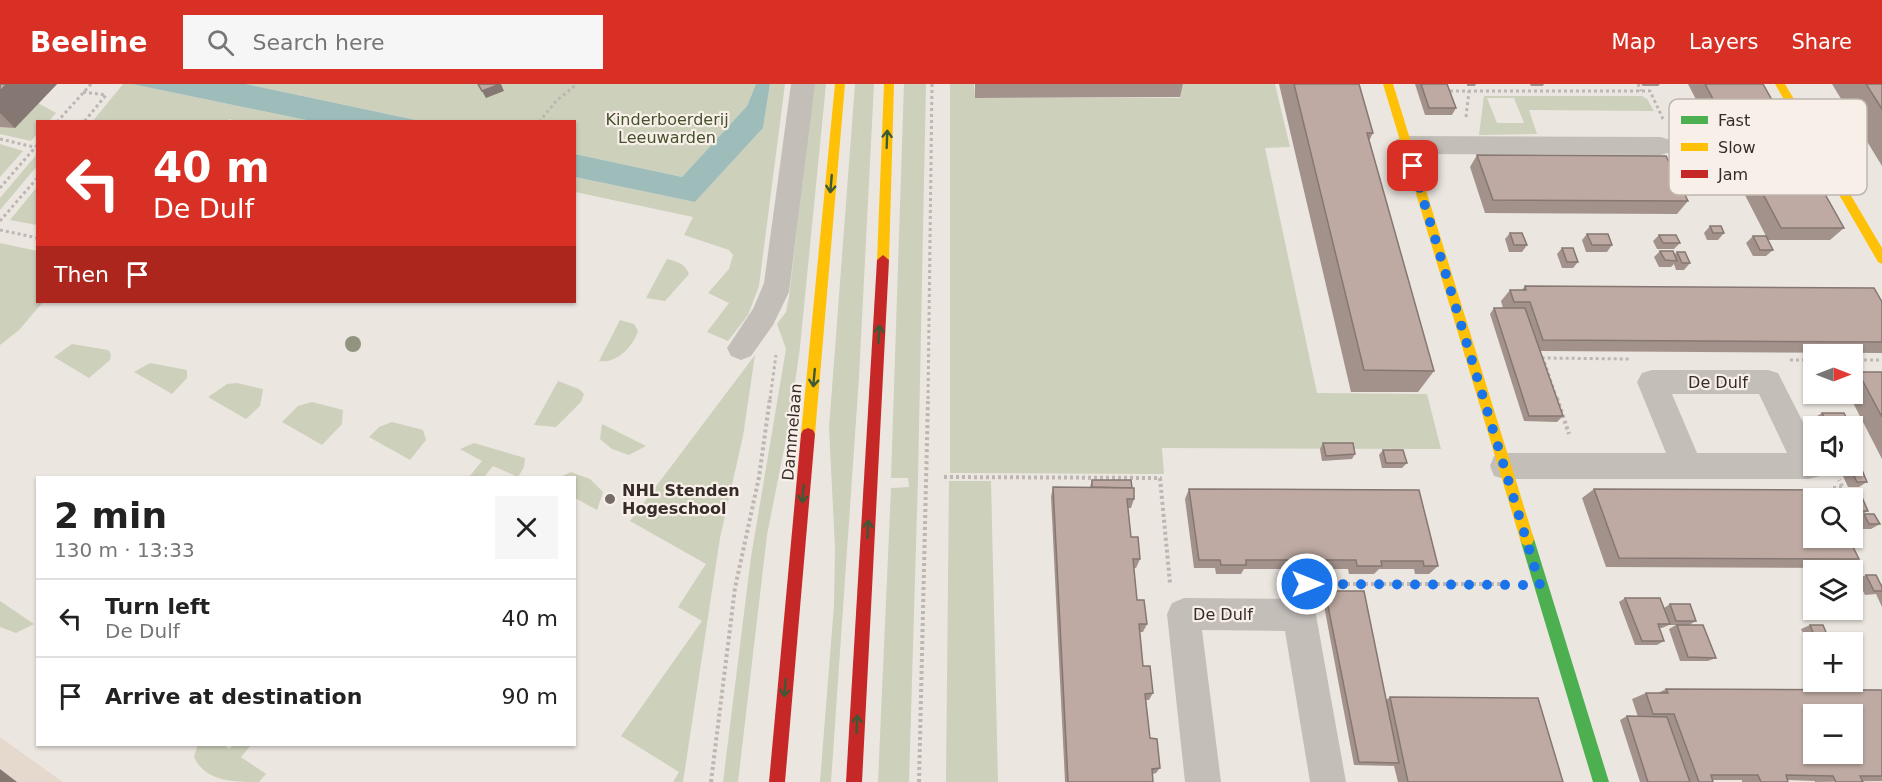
<!DOCTYPE html>
<meta charset="utf-8">
<style>
:root{--surface:#fff;--page:#f6f6f6;--text:#222;--muted:#767676;--line:#e0e0e0;--accent:#d93025}
body{margin:0;font-family:"DejaVu Sans",sans-serif;background:var(--page);color:var(--text);height:100vh;display:flex;flex-direction:column;font-size:22px;white-space:nowrap}
*{box-sizing:border-box;margin:0}
p{font-size:20px;color:var(--muted)}
.icon{flex:none;width:33px;height:33px;fill:none;stroke:currentColor;stroke-width:2;stroke-linecap:round;stroke-linejoin:round}
.map{position:relative;flex:1;overflow:hidden}
.sheet{position:absolute;left:36px;top:392px;width:540px;height:270px;display:flex;flex-direction:column;background:var(--surface);border-radius:0px;box-shadow:0 2px 4px #0004}
.sheet>*{flex:none}
.top-card{position:absolute;left:36px;top:36px;width:540px;height:183px;border-radius:0px;box-shadow:0 2px 4px #0004;background:#d93025;color:#fff;overflow:hidden}
.needle{width:39px;rotate:90deg}
.fabs{position:absolute;left:1803px;top:260px;display:grid;gap:12px}
.fabs a{display:grid;place-items:center;width:60px;height:60px;border-radius:0px;background:var(--surface);box-shadow:0 2px 4px #0004;font-size:30px}
.pin{position:absolute;display:grid;place-items:center;width:51px;height:51px;color:#fff;margin:-26px;border-radius:12px;box-shadow:0 3px 9px #0006}
.me{position:absolute;width:66px;margin:-33px;rotate:90deg;stroke-linejoin:round;filter:drop-shadow(0 0 4px #0008)}
.turn{display:flex;align-items:center;gap:21px;height:126px;padding:0 18px;font-size:27px}
.turn .icon{width:78px;height:78px;stroke-width:2.5}
.turn b{display:block;font-size:42px;line-height:51px}
.then{display:flex;align-items:center;height:57px;padding:0 18px;background:#0003;gap:12px;font-size:22px}
.round{display:grid;place-items:center;flex:none;width:63px;height:63px;border-radius:0px;background:var(--page)}
.head{display:flex;align-items:center;justify-content:space-between;height:102px;padding:0 18px}
h1{font-size:36px;font-weight:700;line-height:45px}
ul{padding:0;list-style:none}
li{display:flex;align-items:center;gap:18px;height:78px;padding:0 18px;border-top:2px solid var(--line)}
li div{flex:1}
li b{display:block;font-size:22px}
li em{font-style:normal}
header{display:flex;align-items:center;gap:36px;box-sizing:border-box;height:84px;padding:0 30px;background:var(--accent);color:#fff}
header strong{font-size:28px}
nav{display:flex;gap:33px;margin-inline-start:auto;font-size:21px}
.search{width:420px;height:54px;background:var(--page);display:flex;align-items:center;gap:15px;box-sizing:border-box;padding:0 21px;border-radius:0px;color:var(--muted);font-size:22px}
.map>svg:first-child{display:block}
.green{fill:#cdd0bb;fill-rule:evenodd}
.plaza{fill:#e5d9ce}
.water{fill:#9ebdba}
.lines{fill:none;stroke-linecap:round;stroke-linejoin:round}
.path-far1{stroke:#bdb6b2;stroke-width:3;stroke-dasharray:3 3;stroke-linecap:butt}
.path{stroke:#bdb6b2;stroke-width:4;stroke-dasharray:3 3;stroke-linecap:butt}
.street{fill:#c4beb9;fill-rule:evenodd}
.fast{fill:#4caf50;fill-rule:evenodd}
.slow{fill:#ffc107;fill-rule:evenodd}
.jam{fill:#c62828;fill-rule:evenodd}
.tree{fill:#91947e}
.wall{fill:#a3928c}
.shaded-wall{fill:#857772}
.building{fill:#beaaa3;stroke:#857772;stroke-width:1.5;fill-rule:evenodd}
.oneway{stroke:#3d5936}
.route{stroke:#1a73e8;stroke-width:10;stroke-dasharray:0 18}
.poi-dot{fill:#756c68;stroke:#f8f0e8;stroke-width:2}
.labels{text-anchor:middle;dominant-baseline:central;stroke-width:4.5;stroke-linejoin:round;paint-order:stroke}
.park-label{font-size:16px;fill:#46512e;stroke:#f8f0e8}
.street-label{font-size:16px;fill:#352b28;stroke:#f8f0e8}
.poi-label{font-size:16px;font-weight:bold;fill:#352b28;stroke:#f8f0e8;text-anchor:start}
.key{fill:#f8f0e8;stroke:#beb5ae;stroke-width:1.5}
.key-label{font-size:16px;fill:#352b28}
</style>
<header>
<strong>Beeline</strong>
<div class="search"><svg class="icon" aria-label="search" viewBox="0 0 24 24"><circle cx="10" cy="10" r="6"/><path d="M15 15l6 6"/></svg>Search here</div>
<nav><a>Map</a><a>Layers</a><a>Share</a></nav>
</header>
<div class="map">
<svg width="1882" height="698" viewBox="0 0 1882 698">
<rect width="100%" height="100%" fill="#ece6e0"/>
<g class="green">
<path d="M123,0h9l179,37 -70,1 -12,-3 -2,3h-135z"/>
<path d="M246,0h510l-9,22 -65,71 -107,-23 -1,-32 -152,-1z"/>
<path d="M770,0h15l-26,202 -11,29 -20,26 -21,-9 22,-29 -21,-10 21,-24 4,-14 -4,-5 -45,-15 9,-18 -118,-25v-15l120,25 68,-74z"/>
<path d="M814,0h12l-26,263 -10,72 -23,116 -29,247h-15l28,-225 35,-208 -9,-25 9,-12 3,-15z"/>
<path d="M855,0h19l-15,293 -28,405h-11l14,-177 1,-57 -6,-120z"/>
<path d="M904,0h22l-8,394 -9,304h-31l13,-294 18,-1 -1,-9h-17z"/>
<path d="M950,0h24l1,14h205l-2,-14h97l15,63 -25,1 52,245 110,1 14,55 -279,-1 2,26 -214,-1z"/>
<path d="M1484,12h158l5,3 7,12 -125,-1 8,24 -58,1zM1487,14h27l10,25h-27z"/>
<path d="M38,19l18,10 -7,8 -11,1 -1,12 -6,7 -31,-7v-7h15z"/>
<path d="M0,60l23,7 -23,26z"/>
<path d="M37,70v12l-37,44v-12z"/>
<path d="M37,103v38l-27,-5z"/>
<path d="M0,159l37,8 1,51h5l-24,28 -19,15z"/>
<path d="M667,175c10,3 18,4 22,15l-24,27 -19,-3z"/>
<path d="M620,236l14,4 4,7c-5,16 -22,33 -39,30z"/>
<path d="M72,260l36,6 3,4 -1,6 -21,18 -35,-21z"/>
<path d="M755,271l-12,81 -23,102 -37,244h-10l6,-10 -58,-36 81,-115 -24,-14 28,-43 -76,-43z"/>
<path d="M150,279l37,7v8l-15,16 -38,-22z"/>
<path d="M558,297l21,8 5,5 -3,8 -25,25 -22,-2z"/>
<path d="M237,299l26,6 -3,17 -14,13 -38,-22 19,-13z"/>
<path d="M312,318l31,8 -1,14 -20,21 -40,-23 16,-16z"/>
<path d="M392,338l31,8 3,10 -16,20 -41,-23 10,-10z"/>
<path d="M602,340l44,22 -17,9 -17,-6 -12,-10z"/>
<path d="M474,359l51,15 -1,9 -6,10 -25,-11 -9,11h-15l13,-16 -22,-12z"/>
<path d="M571,388l19,7 13,13 -6,18 -22,-12 -1,-21h-14z"/>
<path d="M949,397h42l7,301h-52z"/>
<path d="M0,517l34,23 -18,9 -16,-6z"/>
<path d="M198,660h24l7,5 5,-5h18l-11,13 25,17 -7,8c-24,0 -54,0 -65,-25z"/>
</g>
<path class="plaza" d="M0,653l50,36 13,9h-46l-17,-13z"/>
<g class="water">
<path d="M132,0h114l175,37h-110z"/>
<path d="M756,0h14l-7,44 -68,74 -120,-25v-23l107,23 65,-71z"/>
</g>
<g class="lines">
<g class="path-far1">
<path d="M1638,0l3,7"/>
<path d="M1450,7h200l13,28"/>
<path d="M83,8l23,3 -22,27"/>
<path d="M1466,33l3,-26"/>
<path d="M57,38l34,-38"/>
<path d="M539,38l17,-21 21,-17"/>
<path d="M0,55l34,8"/>
<path d="M0,104l38,-44"/>
<path d="M0,137l38,-44"/>
<path d="M0,146l38,8"/>
<path d="M1790,276h24"/>
<path d="M1852,276h30"/>
<path d="M770,315l6,-44"/>
<path d="M928,315l4,-315"/>
<path d="M1557,315l-14,-41 87,1"/>
</g>
<g class="path">
<path d="M1557,314l12,36"/>
<path d="M944,393l216,1 10,105"/>
<path d="M1833,404h10l-4,-8"/>
<path d="M1317,500h187"/>
<path d="M711,698l24,-194 24,-111 11,-79"/>
<path d="M919,698l9,-384"/>
</g>
<g class="street">
<path d="M791,0h24l-26,208 -16,33 -22,31 -10,4 -10,-4 -4,-8 26,-39 11,-26z"/>
<path d="M1406,52l255,1 9,3 4,6 -4,6 -9,3 -255,-1 -9,-3 -4,-6 4,-6z"/>
<path d="M1652,286h116l10,3 36,71v21l10,1 -4,10 -11,3h-304l-11,-3 -4,-10 4,-10 11,-3h161l-29,-71 5,-9zM1672,310h87l28,59h-90z"/>
<path d="M1184,514l115,1 12,5 5,11 30,167h-36l-25,-151 -83,-1 19,152h-36l-18,-168 5,-11z"/>
</g>
<path class="fast" d="M1527,448l5,2 2,5 75,243h-16l-73,-243 2,-5z"/>
<g class="slow">
<path d="M835,0h10l-30,350 -2,4 -5,2 -5,-2 -2,-4z"/>
<path d="M884,0h10l-5,176 -6,5 -6,-5z"/>
<path d="M1383,0h10l141,455 -2,5 -5,2 -5,-2 -2,-5z"/>
<path d="M1775,0h10l97,164v16l-4,-2z"/>
</g>
<g class="jam">
<path d="M883,171l6,5 -27,522h-16l31,-522z"/>
<path d="M808,344l5,2 2,4 -30,348h-16l32,-348 2,-4z"/>
</g>
</g>
<circle class="tree" cx="353" cy="260" r="8"/>
<g class="wall">
<path d="M0,0h57l-42,44 -15,-1z"/>
<path d="M975,0h208l-3,13 -205,1z"/>
<path d="M1279,0h80l14,49 -4,8 65,230 -16,21h-67z"/>
<path d="M1415,0h32l9,24 -4,7h-27z"/>
<path d="M1467,0h9l-1,2h-8z"/>
<path d="M1530,0h14l-1,2h-12z"/>
<path d="M1641,0h19l-2,2h-15z"/>
<path d="M1688,0h75l81,144 -14,12h-62l5,10 -7,6h-13l-7,-13 7,-7h13z"/>
<path d="M1832,0h50v82z"/>
<path d="M1477,71l211,46 -11,13 -192,-1 -15,-46z"/>
<path d="M1710,142l14,7 -6,7h-11l-3,-7z"/>
<path d="M1510,149l17,12 -5,7h-13l-4,-13z"/>
<path d="M1587,150l25,11 -5,7h-21l-4,-12z"/>
<path d="M1659,151l21,8 -6,6h-17l-4,-8z"/>
<path d="M1562,164l16,14 -5,6h-11l-5,-14z"/>
<path d="M1660,167l14,4 3,-3 13,11 -6,7h-8l-2,-6 -3,3h-12l-5,-10z"/>
<path d="M1525,202l357,16v51l-342,-2 23,65 -6,6 -33,-1 -34,-107 4,-6h9l-2,-7 9,-11h12z"/>
<path d="M1858,288h24v87l-34,-66h4v-17z"/>
<path d="M1822,329l28,13h-32l-4,-8z"/>
<path d="M1323,359l32,11 -3,5 -30,2 -2,-12z"/>
<path d="M1383,366l24,13 -5,5h-20l-3,-13z"/>
<path d="M1851,386l16,12 -8,5h-11l-5,-11z"/>
<path d="M1092,396l40,8 2,11 -3,9h-3l3,29 9,22 -4,9h-2l3,32 10,24 -4,8h-3l3,34 10,27 -4,7h-3l4,38 10,30 -4,5 -3,1v8h-88l-14,-285 2,-10h37z"/>
<path d="M1189,405l249,77 -9,8h-14l-1,-5h-35l-5,5h-25l-1,-5h-37l-4,5h-25v-5h-38l-3,5h-25l-1,-6h-21l-9,-69z"/>
<path d="M1594,405l265,70 -17,9 -236,-1 -24,-69z"/>
<path d="M1848,411h13l7,16 -9,5h-7v-18h-9z"/>
<path d="M1864,430l16,10 -9,5h-11l-4,-10z"/>
<path d="M1866,491l15,10h1v22l-6,-13 -11,1 -8,-16z"/>
<path d="M1325,507l61,109 4,-3 173,85h-165l-4,-16 -40,-1 -32,-170z"/>
<path d="M1625,514l39,10 6,-4 26,17 -7,4 27,33 -8,3h-28l-11,-32 7,-4h-7l-7,3h-3l5,13 -7,4h-22l-16,-43z"/>
<path d="M1810,541l18,12 -9,4h-13l-5,-12z"/>
<path d="M1666,605l216,1v91l-67,1v-1l-27,-1v2h-46v-2h-29v2h-73l-20,-62 7,-4 11,1 -6,-18 14,-6h12z"/>
</g>
<g class="shaded-wall">
<path d="M7,0h50l-42,44 -15,-15v-22z"/>
<path d="M501,0l3,7 -18,7 -4,-7z"/>
<path d="M0,685l17,13h-17z"/>
</g>
<g class="building">
<path d="M0,0h7l-7,7z"/>
<path d="M478,0h22l-18,7z"/>
<path d="M1294,0h65l14,49h-6l67,238 -70,-1z"/>
<path d="M1421,0h26l9,24h-27z"/>
<path d="M1705,0h58l81,144h-63z"/>
<path d="M1866,0h16v25z"/>
<path d="M1477,71l189,1 22,45 -195,-1z"/>
<path d="M1710,142h11l3,7h-11z"/>
<path d="M1510,149h12l5,12h-13z"/>
<path d="M1587,150h21l4,11h-20z"/>
<path d="M1659,151h17l4,8h-17z"/>
<path d="M1753,152h13l7,14h-13z"/>
<path d="M1562,164h11l5,14h-11z"/>
<path d="M1660,167h13l4,10 -12,-1z"/>
<path d="M1677,168h8l5,11h-8z"/>
<path d="M1525,202l349,2 8,14v40l-339,-2 -13,-38h-16l-4,-12h16z"/>
<path d="M1494,224h31l38,108h-34z"/>
<path d="M1858,288h24v45z"/>
<path d="M1822,329h22l6,13h-21z"/>
<path d="M1323,359h30l2,11 -29,2z"/>
<path d="M1383,366h20l4,13h-21z"/>
<path d="M1851,386h11l5,12h-10z"/>
<path d="M1092,396h39l1,8 -40,-1z"/>
<path d="M1053,403l81,1v11h-7l4,38h7l2,22h-7l4,41h7l3,24h-8l4,42h7l3,27 -8,1 5,44 7,1 3,29 -8,1 1,13h-85z"/>
<path d="M1189,405l230,1 19,76h-14l-1,-5h-42l1,5h-25l-1,-6h-43l1,5h-25l-1,-5h-42v5h-25l-1,-5h-21z"/>
<path d="M1594,405l231,1 4,8h-15v39h34l11,22 -240,-1z"/>
<path d="M1848,411h13l7,16h-13l-3,-6v-7h-3z"/>
<path d="M1864,430h10l6,10h-11z"/>
<path d="M1866,491h10l6,12v4h-8z"/>
<path d="M1325,507h39l35,172 -40,-1z"/>
<path d="M1625,514h35l10,26h-12l6,17h-22z"/>
<path d="M1670,520h20l6,17h-20z"/>
<path d="M1677,541h26l13,33 -28,-1z"/>
<path d="M1810,541h13l5,12h-13z"/>
<path d="M1666,605l216,1v86h-22l3,6h-27l-3,-6 -47,-1 2,7h-27l-3,-7h-47l2,7h-14l-25,-68h-21l-7,-21h22zM1814,630h38v39h-38z"/>
<path d="M1390,613l148,1 25,84h-155z"/>
<path d="M1627,632l40,1 23,65h-42z"/>
</g>
<defs><path id="oneway-shaft" d="M-6 0H5M1.5-3L5.5 0L1.5 3" fill="none" stroke-width="1.6" stroke-linecap="round" stroke-linejoin="round" transform="scale(1.5)"/></defs>
<g class="oneway">
<use href="#oneway-shaft" transform="translate(887 55) rotate(-88)"/>
<use href="#oneway-shaft" transform="translate(831 100) rotate(95)"/>
<use href="#oneway-shaft" transform="translate(879 250) rotate(-87)"/>
<use href="#oneway-shaft" transform="translate(814 294) rotate(95)"/>
<use href="#oneway-shaft" transform="translate(803 410) rotate(95)"/>
<use href="#oneway-shaft" transform="translate(868 445) rotate(-87)"/>
<use href="#oneway-shaft" transform="translate(785 604) rotate(95)"/>
<use href="#oneway-shaft" transform="translate(857 640) rotate(-87)"/>
</g>
<g class="lines">
<path class="route" d="M1307,500l233,1 -127,-419"/>
</g>
<circle class="poi-dot" cx="610" cy="415" r="6"/>
<g class="labels">
<g class="park-label">
<text x="667" y="35">Kinderboerderij<tspan x="667" dy="18">Leeuwarden</tspan></text>
</g>
<g class="street-label">
<text x="1718" y="298">De Dulf</text>
<text transform="translate(792 348) rotate(-85)">Dammelaan</text>
<text x="1223" y="530">De Dulf</text>
</g>
<g class="poi-label">
<text x="622" y="406">NHL Stenden<tspan x="622" dy="18">Hogeschool</tspan></text>
</g>
</g>
<rect x="1669" y="15" width="198" height="96" rx="9" class="key"/>
<rect x="1681" y="32" width="27" height="8" fill="#4caf50"/>
<rect x="1681" y="59" width="27" height="8" fill="#ffc107"/>
<rect x="1681" y="86" width="27" height="8" fill="#c62828"/>
<g class="key-label">
<text x="1718" y="42">Fast</text>
<text x="1718" y="69">Slow</text>
<text x="1718" y="96">Jam</text>
</g>
</svg>
<div class="fabs">
<a><svg class="needle" viewBox="-14 -14 28 28"><path d="M0-13l5 13h-10z" fill="#e53935"/><path d="M0 13l5-13h-10z" fill="#767676"/></svg></a>
<a><svg class="icon" aria-label="sound" viewBox="0 0 24 24"><path d="M4 9h4l5-4v14l-5-4H4zM17 9q2 3 0 6"/></svg></a>
<a><svg class="icon" aria-label="search" viewBox="0 0 24 24"><circle cx="10" cy="10" r="6"/><path d="M15 15l6 6"/></svg></a>
<a><svg class="icon" aria-label="layers" viewBox="0 0 24 24"><path d="M12 4l9 5-9 5-9-5zM3 14l9 5 9-5"/></svg></a>
<a>+</a>
<a>−</a>
</div>
<div class="pin" style="left:1413px;top:82px;background:#d93025"><svg class="icon" aria-label="arrive" viewBox="0 0 24 24"><path d="M6 21V4h12l-3 4 3 4H6"/></svg></div>
<svg class="me" style="left:1307px;top:500px" viewBox="-20 -20 40 40"><circle r="17" fill="#1a73e8" stroke="#fff" stroke-width="3"/><path d="M0-11L8 9 0 5-8 9z" fill="#fff"/></svg>
<div class="top-card">
<div class="turn"><svg class="icon" aria-label="left" viewBox="0 0 24 24"><path d="M17 20v-9H6M10 6l-5 5 5 5"/></svg><div><b>40 m</b>De Dulf</div></div>
<div class="then">Then<svg class="icon" aria-label="arrive" viewBox="0 0 24 24"><path d="M6 21V4h12l-3 4 3 4H6"/></svg></div>
</div>
<section class="sheet">
<div class="head"><div><h1>2 min</h1><p>130 m · 13:33</p></div><a class="round"><svg class="icon" aria-label="close" viewBox="0 0 24 24"><path d="M6 6l12 12M18 6L6 18"/></svg></a></div>
<ul>
<li><svg class="icon" aria-label="left" viewBox="0 0 24 24"><path d="M17 20v-9H6M10 6l-5 5 5 5"/></svg><div><b>Turn left</b><p>De Dulf</p></div><em>40 m</em></li>
<li><svg class="icon" aria-label="arrive" viewBox="0 0 24 24"><path d="M6 21V4h12l-3 4 3 4H6"/></svg><div><b>Arrive at destination</b></div><em>90 m</em></li>
</ul>
</section>
</div>
